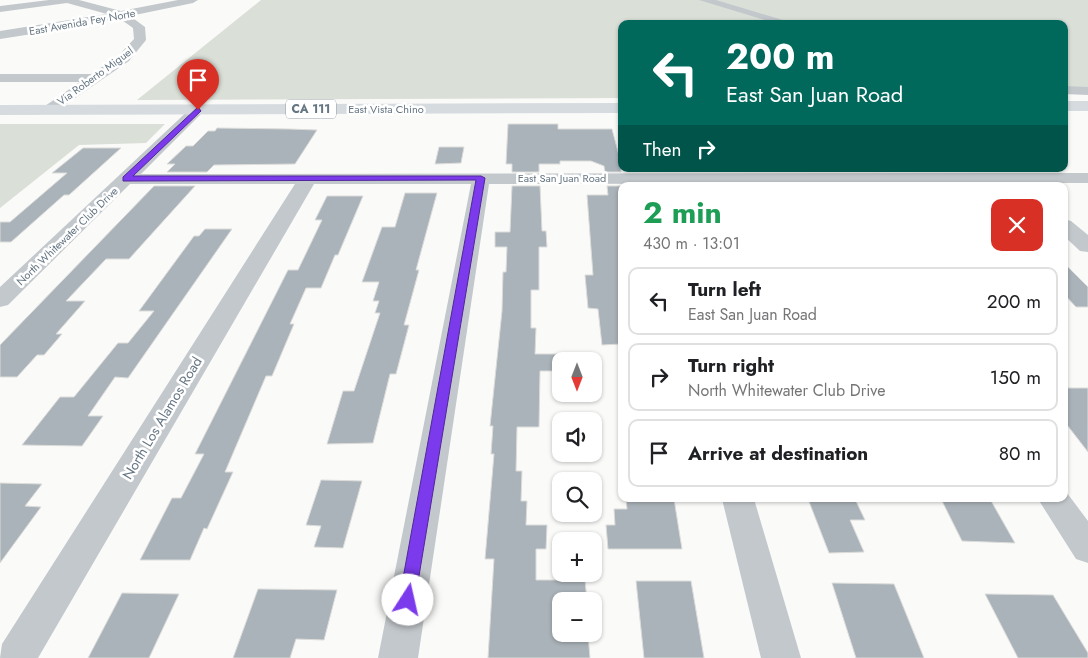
<!DOCTYPE html>
<meta charset="utf-8">
<style>
:root{--surface:#fff;--page:#f6f6f6;--text:#202124;--muted:#757577;--line:#e0e0e0}
body{margin:0;font-family:Jost,sans-serif;background:var(--page);color:var(--text);height:100vh;display:flex;flex-direction:column;font-size:19px;white-space:nowrap}
*{box-sizing:border-box;margin:0}
p{font-size:16px;color:var(--muted)}
.icon{flex:none;width:28px;height:28px;fill:none;stroke:currentColor;stroke-width:2;stroke-linecap:round;stroke-linejoin:round}
.map{position:relative;flex:1;overflow:hidden}
.panel{position:absolute;left:618px;top:182px;width:450px;height:320px;display:flex;flex-direction:column;background:var(--surface);border-radius:10px;box-shadow:0 1px 4px #0004}
.panel>*{flex:none}
.hud{position:absolute;left:618px;top:20px;width:450px;height:152px;border-radius:10px;box-shadow:0 1px 4px #0004;background:#00695c;color:#fff;overflow:hidden}
.needle{width:32px;rotate:180deg}
.fabs{position:absolute;left:552px;top:352px;display:grid;gap:10px}
.fabs a{display:grid;place-items:center;width:50px;height:50px;border-radius:10px;background:var(--surface);box-shadow:0 1px 4px #0004;font-size:25px}
.pin{position:absolute;display:grid;place-items:center;width:42px;height:42px;color:#fff;margin:-51px -21px;border-radius:50% 50% 50% 0;rotate:-45deg;box-shadow:0 0 5px #0007}
.pin .icon{rotate:45deg}
.me{position:absolute;width:55px;margin:-28px;rotate:10deg;stroke-linejoin:round;filter:drop-shadow(0 0 4px #0008)}
.turn{display:flex;align-items:center;gap:18px;height:105px;padding:0 25px;font-size:22px}
.turn .icon{width:65px;height:65px;stroke-width:2.5}
.turn b{display:block;font-size:35px;line-height:42px}
.then{display:flex;align-items:center;height:48px;padding:0 25px;background:#0003;gap:10px;font-size:19px}
.round{display:grid;place-items:center;flex:none;width:52px;height:52px;border-radius:10px;background:var(--page)}
.summary{display:flex;align-items:center;justify-content:space-between;height:85px;padding:0 25px}
h1{font-size:30px;font-weight:700;line-height:38px;color:#1e9e55}
ul{padding:0;list-style:none}
li{display:flex;align-items:center;gap:15px;height:68px;margin:0 10px 8px;padding:0 15px;border:2px solid var(--line);border-radius:10px}
li div{flex:1}
li b{display:block;font-size:19px}
li em{font-style:normal}
.map>svg:first-child{display:block}
.green{fill:#dadfd7}
.building{fill:#aab3b9;stroke:#dcdcda}
.lines{fill:none;stroke-linecap:round;stroke-linejoin:round}
.minor{fill:#c3c8cc;fill-rule:evenodd}
.major{fill:#d6dbdf;fill-rule:evenodd}
.route{fill:#7c3aed;stroke:#51269a}
.labels{text-anchor:middle;dominant-baseline:central;stroke-width:5;stroke-linejoin:round;paint-order:stroke}
.far-street-label{font-size:11px;fill:#657683;stroke:#fff}
.shield{fill:#fff;stroke:#939fa8;stroke-width:1}
.shield-label{font-size:12px;font-weight:bold;fill:#657683}
.street-label{font-size:14px;fill:#657683;stroke:#fff}
</style>
<div class="map">
<svg width="1088" height="658" viewBox="0 0 1088 658">
<rect width="100%" height="100%" fill="#fafaf8"/>
<g class="green">
<path d="M261,0h827v89h-24v-65h-443v74l-484,2z"/>
<path d="M0,124h165l-19,19 -67,2 -79,63z"/>
</g>
<g class="building">
<path d="M508,124h50v5h54l9,34v9h-16l-1,-6 -13,-5h-31v3h-21v8h-27v-8h-6z"/>
<path d="M217,128l72,1 28,1 -22,34 -81,1 -7,7h-40l8,-8h-8l19,-18h7l15,-15h7z"/>
<path d="M439,147h25l-3,16 -26,1z"/>
<path d="M83,148h38l-52,47h-5l-53,47h-11v-20h10l57,-49h-15z"/>
<path d="M154,186h41l-66,73h-23l-40,42h19l-29,33h6l-18,21h-7l-20,22h-17v-32z"/>
<path d="M512,186h28l2,45h4l1,16h-8v43h-8v38h5l-1,26h25v17h-20l-1,56h-22l-1,44h6l-1,30h6l-1,24h21l-1,24h-10v31h49l2,21h-26v33h27l2,24h-102l6,-99h-9l9,-105h-3l2,-28h-3l12,-115 1,-39h3l1,-25h-12v-15h15z"/>
<path d="M607,186h14v158l-19,1 -4,-36 -10,-1 -3,-33h8l-6,-80h21z"/>
<path d="M405,193h32l-21,77h3l-15,55h5l-13,49h-6l-17,69 -46,1 16,-53h11l26,-78h-5l4,-12h-6l6,-19h-17l20,-55h13z"/>
<path d="M327,196h36l-25,59h-3l-14,33h-15l-16,36h4l-22,52h-6l-41,96h8l-26,57 -3,-1 -14,32h-50l32,-62h9l23,-44h-9l93,-184h10l24,-50h-7z"/>
<path d="M205,229h27l-104,149 -13,-1 -27,39h15l-21,30 -60,-1 38,-48h14l44,-54h10l26,-32h-15l55,-75h5z"/>
<path d="M1064,263l24,24v20h-12l-12,-13z"/>
<path d="M1064,388h24v64l-24,-31z"/>
<path d="M321,480l41,1 -19,67 -29,-1 7,-21 -15,-1z"/>
<path d="M0,483l42,1 -17,22 16,1 -41,56z"/>
<path d="M626,499h48l8,50h-74l-2,-24h9l-1,-16h13z"/>
<path d="M808,499h47l10,21h-15l14,32 -35,1z"/>
<path d="M941,499h49l25,44 -53,-2z"/>
<path d="M636,581h55l13,77h-60z"/>
<path d="M832,583l62,1 30,74h-68z"/>
<path d="M258,589l79,1 -13,50 -28,-1 -6,19h-57z"/>
<path d="M122,593l57,1 -30,64h-61z"/>
<path d="M985,594l68,1 35,58v5h-70z"/>
</g>
<g class="lines">
<g class="minor">
<path d="M49,0h30l42,11 57,-11h20l-5,3 -63,13 15,11 1,13 -17,21 -77,53h-10l-3,-3 3,-3 38,-26h-80v-8h92l27,-19 15,-16 -1,-11 -14,-10 -55,11 -64,10v-8l107,-17 -40,-11 -67,9v-6z"/>
<path d="M699,0h17l80,24h-18z"/>
<path d="M1064,86l24,1v8l-24,-1z"/>
<path d="M198,104l5,2 3,3 -65,65 947,-1v10l-599,1 -71,474h-40l93,-474h-157l-276,474h-38l2,-14 293,-460h-165l-122,121 -8,2v-20l193,-181z"/>
<path d="M1064,219l7,2 17,14v17l-8,-1 -16,-15z"/>
<path d="M1064,489l24,32v42l-12,-4 -38,-60h26z"/>
<path d="M722,499h32l47,159h-40z"/>
</g>
<g class="major">
<rect x="1064" y="101" width="24" height="10"/>
<path d="M621,103v10l-621,2v-10z"/>
</g>
</g>
<path class="route" d="M198,107l3,4 -68,65h348l4,2 -71,428 -6,2 -6,-2 -3,-6 77,-420 -353,1v-4z"/>
<g class="labels">
<g class="far-street-label">
<text transform="translate(82 22) rotate(-10)">East Avenida Fey Norte</text>
<text transform="translate(95 76) rotate(-36)">Via Roberto Miguel</text>
<text x="386" y="109">East Vista Chino</text>
<text x="562" y="178">East San Juan Road</text>
<text transform="translate(67 236) rotate(-44)">North Whitewater Club Drive</text>
</g>
<rect class="shield" x="286" y="99.5" width="50" height="19" rx="4"/>
<g class="shield-label">
<text x="311" y="109">CA 111</text>
</g>
<g class="street-label">
<text transform="translate(162 418) rotate(-59)">North Los Alamos Road</text>
</g>
</g>
</svg>
<div class="fabs">
<a><svg class="needle" viewBox="-14 -14 28 28"><path d="M0-13l5 13h-10z" fill="#e53935"/><path d="M0 13l5-13h-10z" fill="#757577"/></svg></a>
<a><svg class="icon" aria-label="sound" viewBox="0 0 24 24"><path d="M4 9h4l5-4v14l-5-4H4zM17 9q2 3 0 6"/></svg></a>
<a><svg class="icon" aria-label="search" viewBox="0 0 24 24"><circle cx="10" cy="10" r="6"/><path d="M15 15l6 6"/></svg></a>
<a>+</a>
<a>−</a>
</div>
<div class="pin" style="left:198px;top:110px;background:#d93025"><svg class="icon" aria-label="arrive" viewBox="0 0 24 24"><path d="M6 21V4h12l-3 4 3 4H6"/></svg></div>
<svg class="me" style="left:408px;top:600px" viewBox="-20 -20 40 40"><circle r="19" fill="#fff"/><path d="M0-13L10 11 0 6-10 11z" fill="#7c3aed"/></svg>
<div class="hud">
<div class="turn"><svg class="icon" aria-label="left" viewBox="0 0 24 24"><path d="M17 20v-9H6M10 6l-5 5 5 5"/></svg><div><b>200 m</b>East San Juan Road</div></div>
<div class="then">Then<svg class="icon" aria-label="right" viewBox="0 0 24 24"><path d="M7 20v-9h11M14 6l5 5-5 5"/></svg></div>
</div>
<section class="panel">
<div class="summary"><div><h1>2 min</h1><p>430 m · 13:01</p></div><a class="round" style="background:#d93025;color:#fff"><svg class="icon" aria-label="close" viewBox="0 0 24 24"><path d="M6 6l12 12M18 6L6 18"/></svg></a></div>
<ul>
<li><svg class="icon" aria-label="left" viewBox="0 0 24 24"><path d="M17 20v-9H6M10 6l-5 5 5 5"/></svg><div><b>Turn left</b><p>East San Juan Road</p></div><em>200 m</em></li>
<li><svg class="icon" aria-label="right" viewBox="0 0 24 24"><path d="M7 20v-9h11M14 6l5 5-5 5"/></svg><div><b>Turn right</b><p>North Whitewater Club Drive</p></div><em>150 m</em></li>
<li><svg class="icon" aria-label="arrive" viewBox="0 0 24 24"><path d="M6 21V4h12l-3 4 3 4H6"/></svg><div><b>Arrive at destination</b></div><em>80 m</em></li>
</ul>
</section>
</div>
